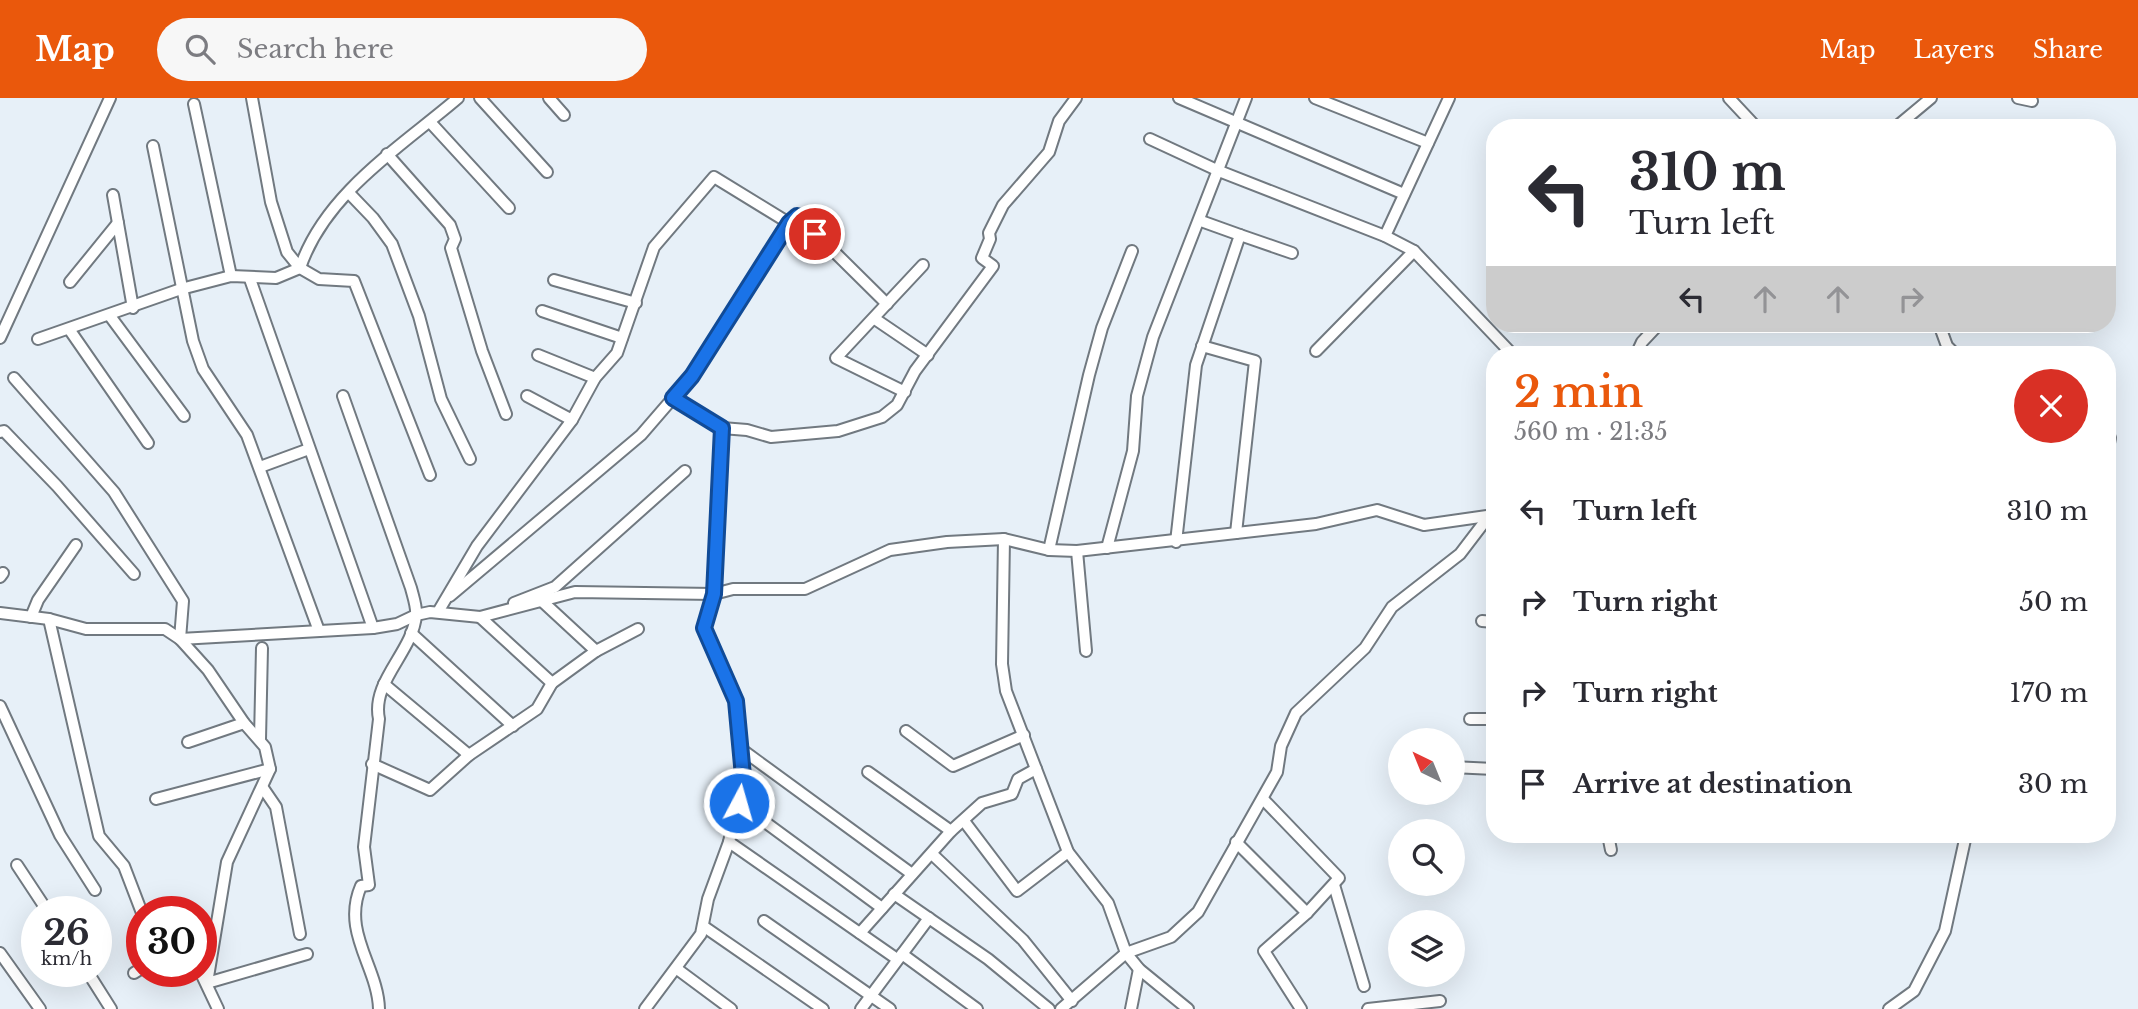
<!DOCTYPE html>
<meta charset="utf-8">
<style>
:root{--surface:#fff;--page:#f7f7f7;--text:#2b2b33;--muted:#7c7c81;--accent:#ea580c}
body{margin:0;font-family:"Libre Baskerville",serif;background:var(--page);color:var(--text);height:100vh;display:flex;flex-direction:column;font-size:26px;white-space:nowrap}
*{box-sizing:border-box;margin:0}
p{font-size:23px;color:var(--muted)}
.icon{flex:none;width:38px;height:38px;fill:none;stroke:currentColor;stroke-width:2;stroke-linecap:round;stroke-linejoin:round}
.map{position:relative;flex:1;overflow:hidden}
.drawer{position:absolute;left:1486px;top:248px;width:630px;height:497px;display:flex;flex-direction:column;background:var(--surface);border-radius:28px;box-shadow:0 7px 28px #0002}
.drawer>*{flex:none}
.banner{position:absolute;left:1486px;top:21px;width:630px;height:214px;border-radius:28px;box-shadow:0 7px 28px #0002;background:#fff;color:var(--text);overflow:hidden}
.needle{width:46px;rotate:317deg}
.tools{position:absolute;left:1388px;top:630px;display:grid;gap:14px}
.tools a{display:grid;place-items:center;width:77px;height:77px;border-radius:50%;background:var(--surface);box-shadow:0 7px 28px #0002;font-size:35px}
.speed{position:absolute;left:21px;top:798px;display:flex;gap:14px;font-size:35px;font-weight:700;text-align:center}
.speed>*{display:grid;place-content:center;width:91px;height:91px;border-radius:50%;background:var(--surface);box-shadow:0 7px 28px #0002;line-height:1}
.speed small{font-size:18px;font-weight:400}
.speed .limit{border:10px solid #d22;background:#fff;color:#111}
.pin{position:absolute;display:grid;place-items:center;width:60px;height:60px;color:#fff;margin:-30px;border:4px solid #fff;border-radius:50%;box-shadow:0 2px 7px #0007}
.me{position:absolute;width:77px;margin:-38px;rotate:6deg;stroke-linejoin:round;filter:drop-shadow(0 0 5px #0008)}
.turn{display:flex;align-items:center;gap:24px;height:147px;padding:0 28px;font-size:32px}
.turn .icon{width:91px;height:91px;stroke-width:2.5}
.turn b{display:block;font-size:49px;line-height:60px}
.lanes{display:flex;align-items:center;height:66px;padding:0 28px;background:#0003;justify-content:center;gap:35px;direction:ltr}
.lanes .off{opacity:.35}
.round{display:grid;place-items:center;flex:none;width:74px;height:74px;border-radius:37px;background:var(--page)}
.overview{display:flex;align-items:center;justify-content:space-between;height:119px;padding:0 28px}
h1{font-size:42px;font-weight:600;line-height:52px;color:var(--accent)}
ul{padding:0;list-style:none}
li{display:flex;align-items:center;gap:21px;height:91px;padding:0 28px}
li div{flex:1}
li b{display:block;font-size:26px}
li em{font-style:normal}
header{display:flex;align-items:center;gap:42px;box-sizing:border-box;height:98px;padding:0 35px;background:var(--accent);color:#fff}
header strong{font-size:33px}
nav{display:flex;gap:38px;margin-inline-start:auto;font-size:24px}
.search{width:490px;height:63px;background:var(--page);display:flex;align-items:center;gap:18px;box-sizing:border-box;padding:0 24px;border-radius:38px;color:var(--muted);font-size:26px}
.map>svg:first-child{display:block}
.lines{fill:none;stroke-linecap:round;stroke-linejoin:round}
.minor-casing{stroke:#717980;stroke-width:14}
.minor{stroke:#fff;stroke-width:10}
.route-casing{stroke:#114b97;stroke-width:18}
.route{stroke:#1a73e8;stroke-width:12}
</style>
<header>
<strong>Map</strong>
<div class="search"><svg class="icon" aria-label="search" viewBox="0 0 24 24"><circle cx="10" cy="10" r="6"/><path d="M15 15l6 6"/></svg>Search here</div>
<nav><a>Map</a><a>Layers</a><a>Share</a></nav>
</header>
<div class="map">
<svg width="2138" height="911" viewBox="0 0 2138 911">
<rect width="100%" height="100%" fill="#e7f0f8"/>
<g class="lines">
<defs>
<g id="minor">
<path d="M252,0l19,104 16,50 13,16 19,11 35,2 76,194"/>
<path d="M480,0l67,74"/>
<path d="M549,0l15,17"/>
<path d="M1179,0l225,96"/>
<path d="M1315,0l113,45"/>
<path d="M1729,0l28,30"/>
<path d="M2018,0l14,3"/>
<path d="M194,6l37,172"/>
<path d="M430,24l79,86"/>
<path d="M1895,30l36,-30"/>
<path d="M1150,41l69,32 166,65 29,15 99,104"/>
<path d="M153,48l40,195 10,28 44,66 72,196"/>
<path d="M387,56l63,71 5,14 -4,9 31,103 24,63"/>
<path d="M349,95l24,25 19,26 27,72 22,83 29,60"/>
<path d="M113,97l20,113"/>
<path d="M1240,137l52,18"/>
<path d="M1385,138l64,-138"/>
<path d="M250,181l123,349"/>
<path d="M554,182l82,23"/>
<path d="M70,184l48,-59"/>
<path d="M542,213l80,27"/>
<path d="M110,218l74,100"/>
<path d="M875,221l53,36"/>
<path d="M1939,226l8,22 9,9"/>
<path d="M69,231l79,114"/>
<path d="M0,240l110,-240"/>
<path d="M38,241l143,-50 50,-13 45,2 24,-10c25,-75 102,-122 158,-170"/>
<path d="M1202,248l53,15 -19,172"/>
<path d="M1316,253l98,-100"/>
<path d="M538,257l57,23"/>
<path d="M1636,257l6,-13 17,-18"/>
<path d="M14,280l100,114 69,109 -3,38 28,31 36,53 21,24 5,22 -43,93 -20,121"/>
<path d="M905,294l-69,-34 87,-93"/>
<path d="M343,298l68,192c2,8 6,19 5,27 -3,37 -45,66 -37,104l-15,128 5,38 -8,1c-20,46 17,81 18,123"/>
<path d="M527,298l45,24"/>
<path d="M673,300l49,30 25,2 24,7 67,-6 44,-14 15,-12 18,-34 78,-105 -11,-8 8,-19 -1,-6 14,-28 46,-53 10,-31 17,-23"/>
<path d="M0,334l4,-1 53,55 77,88"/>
<path d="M2107,334l3,6 -3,16"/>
<path d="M260,369l49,-18"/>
<path d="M1004,441l-2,125 4,27 62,161 40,51 18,50 13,16 49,40"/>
<path d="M1176,444l20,-177 44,-130 -39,-14"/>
<path d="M1107,450l26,-97 4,-55 16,-59 93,-239"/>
<path d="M1049,452l40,-175 13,-47 30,-77"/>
<path d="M1077,453l9,100"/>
<path d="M0,479l3,-4"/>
<path d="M450,498l191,-161 51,-59 97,-153 9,-7 89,88"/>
<path d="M543,504l53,49"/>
<path d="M514,505l41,-16 130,-116"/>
<path d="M438,514l39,-66 95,-126 23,-42 22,-25 37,-106 60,-70 75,46"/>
<path d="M0,515l49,6 37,10h79l15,10 193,-11 24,-4 19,-9 14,-3 50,5 95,-25 139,2 19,-5h72l85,-39 57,-8 57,-3 45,11 28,1 239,-27 61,-14 47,15 70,-10"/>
<path d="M31,519l7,-17 38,-55"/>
<path d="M480,519l72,66"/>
<path d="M49,521l50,217 25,30 18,47"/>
<path d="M1482,523l12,1"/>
<path d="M411,535l102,93"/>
<path d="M384,586l85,71"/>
<path d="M0,608l60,129 35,55"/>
<path d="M1470,621h24"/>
<path d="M906,633l47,35 71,-31"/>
<path d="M260,641l2,-91"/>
<path d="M188,644l56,-19"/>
<path d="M741,651l171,125"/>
<path d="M372,666l58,26 39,-35 68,-46 15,-26 44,-32 42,-22"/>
<path d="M1452,669l42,2"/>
<path d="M868,674l83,59"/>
<path d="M263,690l13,19 24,127"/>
<path d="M156,701l114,-30"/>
<path d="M1263,701l76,79 -32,35 -43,38 37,58"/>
<path d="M739,705l143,105"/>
<path d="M964,723l53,70 51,-39"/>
<path d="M1608,737l3,15"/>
<path d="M729,744l168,117"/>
<path d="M1236,744l71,71"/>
<path d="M932,756l91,86 49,61"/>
<path d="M17,767l31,47"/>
<path d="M1334,787l30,101"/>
<path d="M894,796l94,65 61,50"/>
<path d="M764,823l126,88"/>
<path d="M703,828l120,83"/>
<path d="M860,835l91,-102 31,-28 30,-9 6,-15 18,-10"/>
<path d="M0,855l40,56"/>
<path d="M902,856l75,55"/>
<path d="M677,871l54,40"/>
<path d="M87,873l24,38"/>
<path d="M200,873l18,38"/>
<path d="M134,875l8,-5"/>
<path d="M207,885l100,-29"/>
<path d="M645,911l56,-75 7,-35 21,-57 14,-66 -7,-75 -32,-73 10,-34 8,-166"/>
<path d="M861,911l68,-91"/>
<path d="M1061,911l65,-56 45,-16 27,-25 79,-140 4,-26 15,-33 69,-65 27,-41 68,-53 29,-38"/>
<path d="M1131,911l8,-40"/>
<path d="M1368,911l72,-8"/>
<path d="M1889,911l25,-18 31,-60 21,-96"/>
</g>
</defs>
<use href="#minor" class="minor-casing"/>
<use href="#minor" class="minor"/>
</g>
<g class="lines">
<defs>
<path id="route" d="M739,705l4,-27 -7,-75 -32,-73 10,-34 8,-166 -49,-30 19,-22 97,-153 8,-7 18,18"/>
</defs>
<use href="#route" class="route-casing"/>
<use href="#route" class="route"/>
</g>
</svg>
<div class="tools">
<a><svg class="needle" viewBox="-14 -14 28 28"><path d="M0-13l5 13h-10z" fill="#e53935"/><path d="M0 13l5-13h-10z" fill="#7c7c81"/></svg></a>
<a><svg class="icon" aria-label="search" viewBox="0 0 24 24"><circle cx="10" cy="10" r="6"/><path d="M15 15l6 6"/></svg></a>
<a><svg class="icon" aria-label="layers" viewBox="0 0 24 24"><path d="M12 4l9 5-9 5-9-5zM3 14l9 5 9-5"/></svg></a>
</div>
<div class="speed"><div>26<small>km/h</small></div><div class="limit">30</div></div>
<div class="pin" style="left:815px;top:136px;background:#d93025"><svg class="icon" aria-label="arrive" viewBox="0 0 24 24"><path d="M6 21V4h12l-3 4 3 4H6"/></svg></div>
<svg class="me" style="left:739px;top:705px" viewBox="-20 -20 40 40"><circle r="17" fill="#1a73e8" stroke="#fff" stroke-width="3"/><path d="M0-11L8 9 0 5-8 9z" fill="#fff"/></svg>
<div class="banner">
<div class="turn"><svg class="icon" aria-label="left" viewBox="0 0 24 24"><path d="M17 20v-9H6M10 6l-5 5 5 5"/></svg><div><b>310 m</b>Turn left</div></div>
<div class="lanes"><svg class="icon" aria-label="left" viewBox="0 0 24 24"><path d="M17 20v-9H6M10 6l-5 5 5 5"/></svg><svg class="icon off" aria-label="ahead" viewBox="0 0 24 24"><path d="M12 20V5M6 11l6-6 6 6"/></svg><svg class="icon off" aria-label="ahead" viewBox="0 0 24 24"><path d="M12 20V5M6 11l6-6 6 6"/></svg><svg class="icon off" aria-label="right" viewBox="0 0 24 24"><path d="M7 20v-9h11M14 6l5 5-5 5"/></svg></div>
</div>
<section class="drawer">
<div class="overview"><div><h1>2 min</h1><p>560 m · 21:35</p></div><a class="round" style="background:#d93025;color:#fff"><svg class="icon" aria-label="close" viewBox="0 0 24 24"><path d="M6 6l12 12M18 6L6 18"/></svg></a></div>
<ul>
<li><svg class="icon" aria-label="left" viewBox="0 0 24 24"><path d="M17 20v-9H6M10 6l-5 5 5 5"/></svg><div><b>Turn left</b></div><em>310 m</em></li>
<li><svg class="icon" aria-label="right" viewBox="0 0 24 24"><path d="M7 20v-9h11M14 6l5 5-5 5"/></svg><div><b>Turn right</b></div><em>50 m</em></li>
<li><svg class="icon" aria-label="right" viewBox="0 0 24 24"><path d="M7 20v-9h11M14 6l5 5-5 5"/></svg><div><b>Turn right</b></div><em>170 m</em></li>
<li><svg class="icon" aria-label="arrive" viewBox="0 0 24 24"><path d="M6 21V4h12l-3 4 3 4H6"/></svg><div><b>Arrive at destination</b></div><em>30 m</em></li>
</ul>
</section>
</div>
